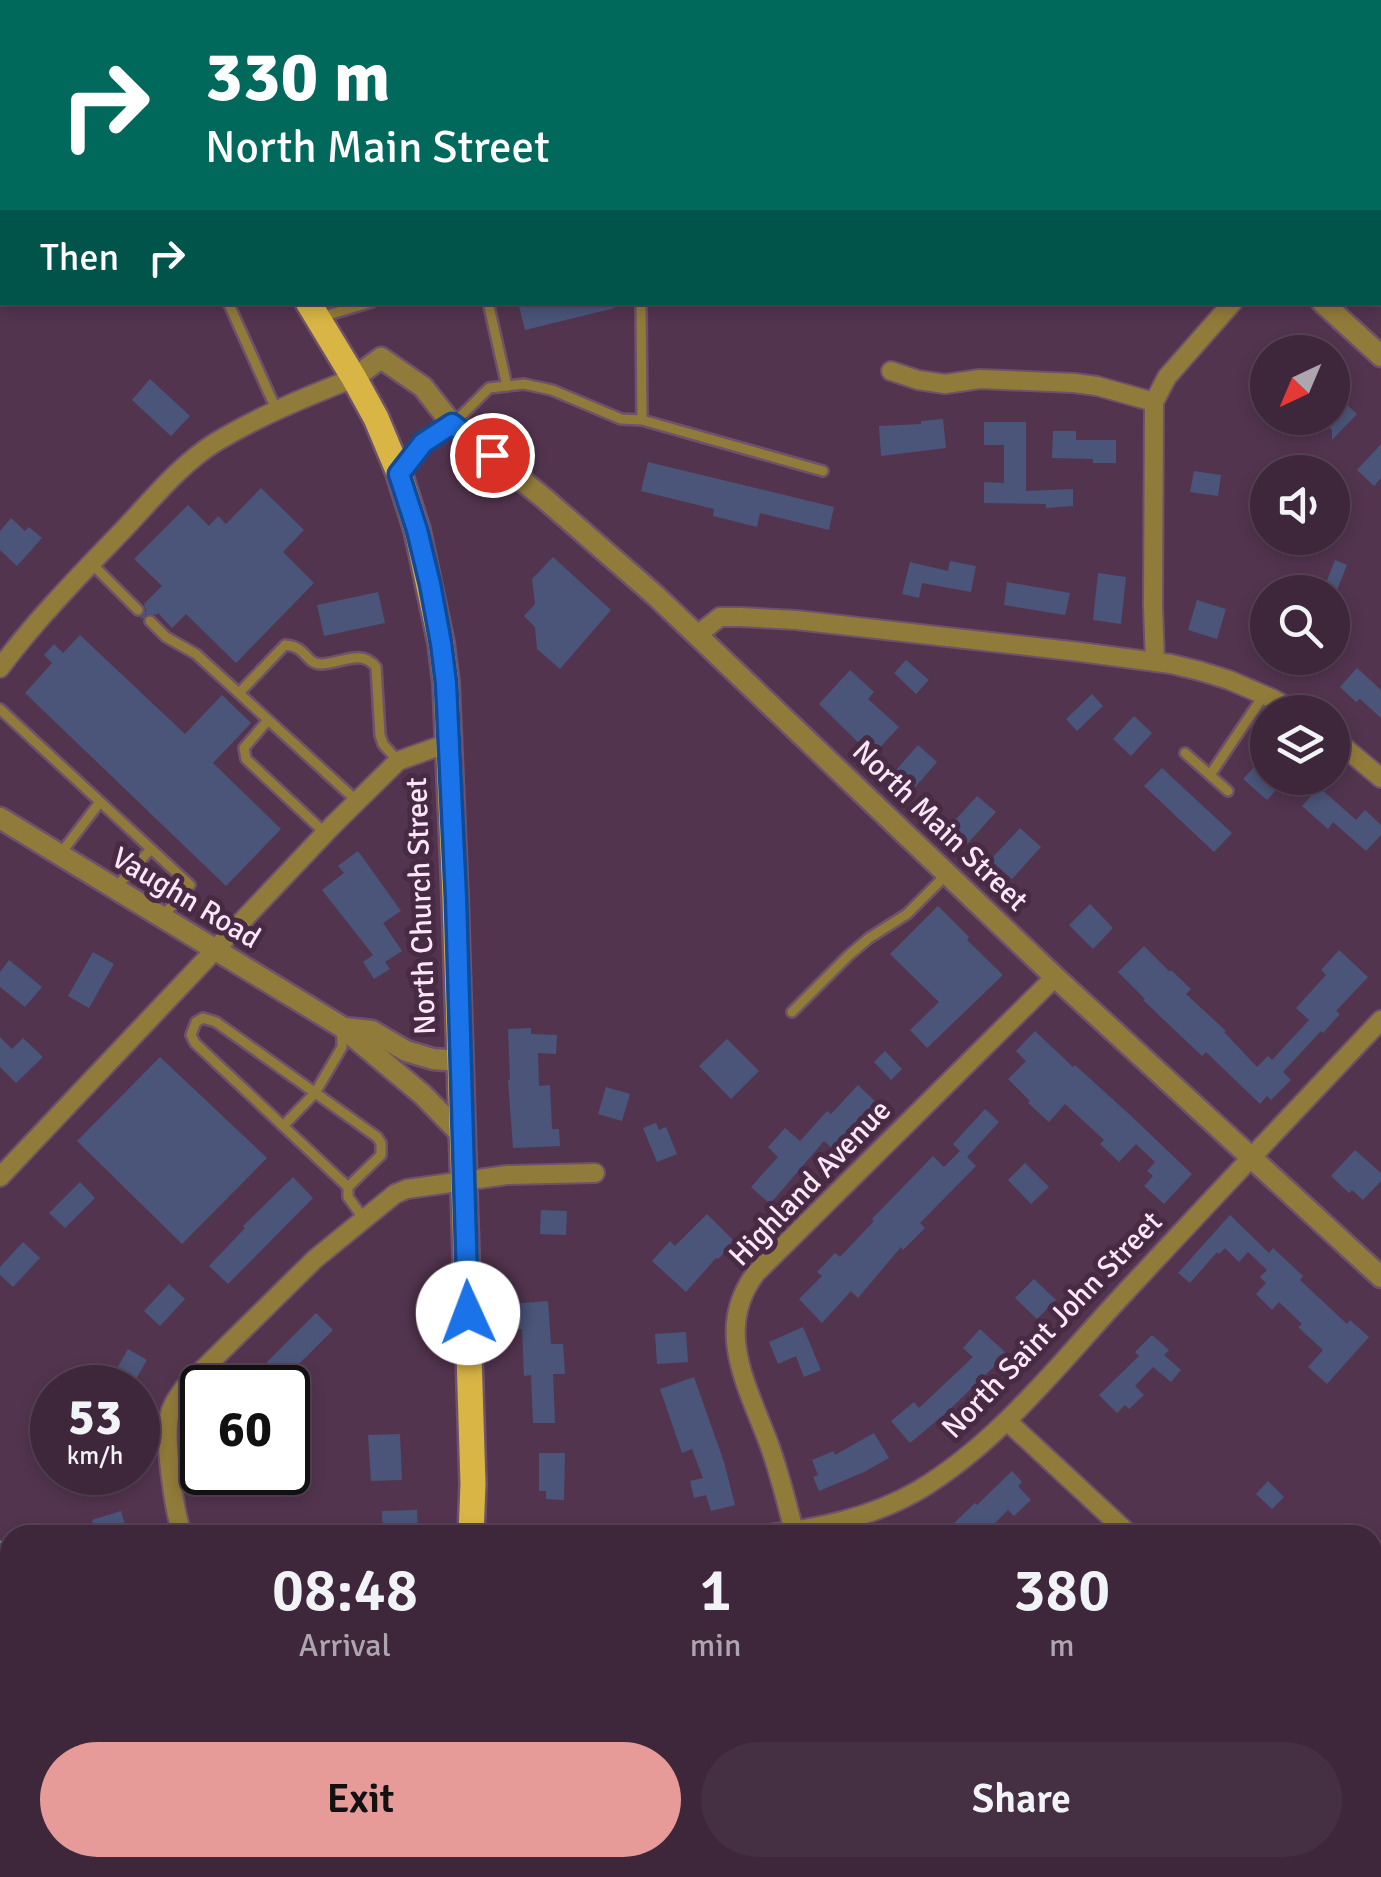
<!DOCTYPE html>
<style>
:root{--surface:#3e273b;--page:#452f42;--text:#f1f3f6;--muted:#ada5af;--line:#574455;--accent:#e69b98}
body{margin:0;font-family:Signika,sans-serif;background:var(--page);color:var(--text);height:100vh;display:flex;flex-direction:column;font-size:38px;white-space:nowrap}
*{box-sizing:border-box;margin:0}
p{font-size:32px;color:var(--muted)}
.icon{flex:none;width:55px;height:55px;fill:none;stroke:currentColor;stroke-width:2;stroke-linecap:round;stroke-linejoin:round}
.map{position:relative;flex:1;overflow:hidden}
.details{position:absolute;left:0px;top:1525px;width:1382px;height:352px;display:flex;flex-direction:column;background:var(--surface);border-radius:30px 30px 0 0;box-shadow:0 5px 15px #0003,0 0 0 2px var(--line)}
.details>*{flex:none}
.guide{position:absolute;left:0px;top:0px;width:1382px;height:305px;box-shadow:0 5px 15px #0003,0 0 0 2px var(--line);background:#00695c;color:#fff;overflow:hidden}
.needle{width:65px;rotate:224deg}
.controls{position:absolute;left:1250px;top:335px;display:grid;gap:20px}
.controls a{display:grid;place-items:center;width:100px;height:100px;border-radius:50%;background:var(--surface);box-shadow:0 5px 15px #0003,0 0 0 2px var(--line);font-size:50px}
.speed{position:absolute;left:30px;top:1365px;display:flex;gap:20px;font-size:50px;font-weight:700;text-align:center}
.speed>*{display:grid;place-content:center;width:130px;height:130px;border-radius:50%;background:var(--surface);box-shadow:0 5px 15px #0003,0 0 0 2px var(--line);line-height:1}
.speed small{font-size:25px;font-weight:400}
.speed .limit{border:5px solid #111;border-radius:15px;background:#fff;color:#111}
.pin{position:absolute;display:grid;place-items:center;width:85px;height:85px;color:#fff;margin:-42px;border:5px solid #fff;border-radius:50%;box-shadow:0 2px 10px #0007}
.me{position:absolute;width:110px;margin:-55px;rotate:358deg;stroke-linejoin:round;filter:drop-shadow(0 0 8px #0008)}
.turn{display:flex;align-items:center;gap:35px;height:210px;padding:0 40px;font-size:45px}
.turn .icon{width:130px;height:130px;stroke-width:2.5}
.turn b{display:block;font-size:70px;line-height:85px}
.then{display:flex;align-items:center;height:95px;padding:0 40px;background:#0003;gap:20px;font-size:38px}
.eta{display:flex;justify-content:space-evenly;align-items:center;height:170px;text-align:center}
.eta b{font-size:60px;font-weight:600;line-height:70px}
.action{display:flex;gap:20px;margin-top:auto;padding:20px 40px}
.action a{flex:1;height:115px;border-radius:60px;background:var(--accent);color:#111;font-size:40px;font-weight:600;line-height:115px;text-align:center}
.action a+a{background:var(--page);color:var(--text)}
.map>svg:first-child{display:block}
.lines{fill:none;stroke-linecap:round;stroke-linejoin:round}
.stream{stroke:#659dac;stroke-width:5}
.building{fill:#4a5579}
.service-casing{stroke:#6e516a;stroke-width:14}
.minor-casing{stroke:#6e516a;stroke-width:22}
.tertiary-casing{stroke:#6e516a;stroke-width:25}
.primary-casing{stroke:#6e516a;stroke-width:30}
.service{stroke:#917b3a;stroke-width:9}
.minor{stroke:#917b3a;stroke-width:18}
.tertiary{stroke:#917b3a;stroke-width:20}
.primary{stroke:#d8b544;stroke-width:25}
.route-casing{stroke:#114b97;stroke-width:25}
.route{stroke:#1a73e8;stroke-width:18}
.labels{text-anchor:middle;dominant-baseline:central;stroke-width:10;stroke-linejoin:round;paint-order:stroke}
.street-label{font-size:30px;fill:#fbe7f7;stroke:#482a44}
</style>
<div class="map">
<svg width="1381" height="1877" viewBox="0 0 1381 1877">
<rect width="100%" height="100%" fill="#53344f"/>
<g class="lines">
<g class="stream">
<path d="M692,2l5,-2"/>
<path d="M0,256l2,-1"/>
<path d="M0,1543l10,6"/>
<path d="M370,1868l17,9"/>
</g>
</g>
<g class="building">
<path d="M518,302h96l1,6 -90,22z"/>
<path d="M150,379l40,37 -19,20 -39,-36z"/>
<path d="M1332,391l25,23 -25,26v-10l-13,-12h13z"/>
<path d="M943,419l3,29 -65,8 -2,-30 42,-2v-3z"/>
<path d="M984,422h42v69l47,-2v17l-27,2v-4l-62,-1v-21l20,1v-38h-20z"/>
<path d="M1053,431h23v9h40v23h-23v-4l-41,-1z"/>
<path d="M1381,444v34l-7,8 -17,-16z"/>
<path d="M648,462l186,45 -5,23 -69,-17 -3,14 -44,-11 1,-7 -73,-18z"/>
<path d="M1194,471l27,4 -3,21 -28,-4z"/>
<path d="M261,488l43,42 -21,22 31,31 -78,80 -50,-49 -14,14 -14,-15 -2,2 -9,-1 -5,5 -2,-1 6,-7 -2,-7 18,-18 -28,-27 54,-54 21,21 9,-10 8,8z"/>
<path d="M11,518l14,13 4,-4 13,11 -25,28 -17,-16v-19z"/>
<path d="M553,557l58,53 -51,59 -23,-20 -2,-22 -11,-11 11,-12 -3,-25z"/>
<path d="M1335,560l12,5 -10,25 -12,-5z"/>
<path d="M950,561l26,5 -5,26 -49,-9 -3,15 -17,-4 8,-32 38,9z"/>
<path d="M1098,573l28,4 -5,47 -28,-4z"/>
<path d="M1007,582l63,11 -5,22 -61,-10z"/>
<path d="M378,592l7,31 -61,13 -7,-31z"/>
<path d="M1197,600l29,9 -9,30 -29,-9z"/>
<path d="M80,635l105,99 37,-39 29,28 -38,40 68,66 -55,57 -201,-193 27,-30 -8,-8 10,-11 9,9z"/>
<path d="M906,660l23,20 -13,14 -22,-21z"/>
<path d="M1357,668l24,22v28l-21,-19 -4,3 -16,-15z"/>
<path d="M850,670l24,22 -6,7 31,28 -27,29 -53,-52z"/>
<path d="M1092,694l11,12 -26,25 -11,-12z"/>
<path d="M1134,716l18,17 -21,23 -18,-17z"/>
<path d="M918,745l19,17 -27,31 -19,-17z"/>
<path d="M1268,752v26h18l-19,22 -24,-21z"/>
<path d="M1162,768l70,65 -18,19 -70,-66z"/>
<path d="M1319,787l37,33 9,-10 16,15v10l-15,16 -33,-29 -5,7 -26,-23z"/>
<path d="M977,796l19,16 -29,32 -18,-17z"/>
<path d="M1020,828l21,19 -29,32 -22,-19z"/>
<path d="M358,851l43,60 -18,12 19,28 -17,11 5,7 -16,10 -11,-17 10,-7 -51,-65 22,-17 -6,-7z"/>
<path d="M1090,904l23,24 -20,21 -24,-24z"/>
<path d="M938,906l31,31 -2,3 36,35 -76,73 -17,-18 29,-28 -49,-48z"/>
<path d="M1144,946l26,26 1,-2 20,19 -5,5 40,37 -2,1 33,35 11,-11 4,4 37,-40 -13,-12 30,-33 -5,-5 18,-20 29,27 -32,34 4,3 -17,19 -2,-2 -38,41 8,8 -20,20 -4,-4 -7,8 -54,-52 -4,4 -59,-56 2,-1 -27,-27z"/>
<path d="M93,952l21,12 -25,44 -21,-12z"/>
<path d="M9,960l33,27 -17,20 -25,-20v-15z"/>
<path d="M531,1028v6l26,1 -1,19 -18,-1 1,33 11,-1 2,44h7l1,17 -47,2 -5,-68h2l-2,-51z"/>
<path d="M1035,1031l38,36 2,-2 54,49 63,60 -28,30 -20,-18 9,-10 -6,-5 8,-9 -19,-18 -17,18 -19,-18 4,-4 -39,-36 -16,18 -21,-19 2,-2 -22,-22 18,-18 -10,-10z"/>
<path d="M0,1037l12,12 11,-11 20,19 -27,26 -16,-16z"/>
<path d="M727,1039l32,32 -28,28 -32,-33z"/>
<path d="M885,1051l17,18 -11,11 -17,-18z"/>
<path d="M160,1057l107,101 -85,86 -105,-103z"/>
<path d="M858,1085l23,22 -16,16 -3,-3 -28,30 -10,-9 -54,63 -19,-17 27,-30 -10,-10 17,-19 15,13 27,-30 4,3z"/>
<path d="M606,1087l24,7 -8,27 -24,-7z"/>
<path d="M985,1109l14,13 -32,35 9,9 -56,57 5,5 -22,22 -2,-3 -43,51 -7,-7 -29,32 -23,-24 23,-23 -5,-4 18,-19 5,4 34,-36 -2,-2 61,-63 11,11 16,-16 -7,-7z"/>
<path d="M656,1123l3,7 7,-3 11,27 -20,8 -14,-34z"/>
<path d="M1355,1150l26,23v8l-18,19 -11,-10 -3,3 -18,-17z"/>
<path d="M1025,1163l24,24 -18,17 -23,-24z"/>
<path d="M293,1177l20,21 -85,86 -19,-18 36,-38 -2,-2z"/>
<path d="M80,1182l15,16 -30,30 -16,-15z"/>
<path d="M541,1210l26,1 -1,24 -26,-1z"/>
<path d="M707,1214l28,28 -17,17 -2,-1 -30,34 -34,-31 18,-20 5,5z"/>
<path d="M1230,1215l39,38 4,-5 30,28 -3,4 47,44 3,-4 19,17 -42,47 -19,-17 15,-17 -25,-23 4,-3 -23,-22 -7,8 -16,-16 10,-11 -6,-6 7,-7 -19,-18 -9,10 -14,-14 -6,6 -2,-2 -27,31 -12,-10z"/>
<path d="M23,1242l17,16 -27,29 -13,-12v-8z"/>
<path d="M1034,1279l22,21 -19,19 -22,-21z"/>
<path d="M169,1284l16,15 -25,27 -16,-15z"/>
<path d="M548,1301l3,43h12l2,30h-12l2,49h-22l-2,-48 -7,1 -2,-47h-11l-2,-25z"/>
<path d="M316,1313l17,17 -58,58h-34z"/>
<path d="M803,1327l18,43 -17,7 -8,-21 -18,8 -9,-22z"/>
<path d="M980,1329l27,25 -60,58 -37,31 -19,-22 23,-19 5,6 54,-51 -10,-9z"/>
<path d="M686,1332l2,30 -31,2 -2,-30z"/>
<path d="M1152,1335l17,15 -5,5 17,15 -10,12 -18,-15 -18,19 9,9 -15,14 -4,-4 -8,8 -18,-18 40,-39 -4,-4z"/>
<path d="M128,1349l19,11 -16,28h-25z"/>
<path d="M694,1377l30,85 11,43 -24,6 -5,-16 -12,3 -4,-17 13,-3 -11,-29 -10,4 -22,-64z"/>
<path d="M874,1433l15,25 -25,14 -45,19 -6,-14 5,-2 -6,-15 22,-9 1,4z"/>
<path d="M400,1434l2,46 -31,1 -3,-46z"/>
<path d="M539,1453h26l-1,47 -18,-1v-8h-7z"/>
<path d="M1012,1471l10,11 -4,4 13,14 -17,16 -6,-6 -22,22 -4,-4 -6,7h-12l-11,-11 22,-21 2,2z"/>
<path d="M1268,1481l16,16 -12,12 -16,-15z"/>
<path d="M417,1510l1,25h-35l-1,-24z"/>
<path d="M121,1511l7,24h-32l-4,-15z"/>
</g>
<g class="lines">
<defs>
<g id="service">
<path d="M348,0l3,2"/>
<path d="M159,2l6,-2"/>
<path d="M962,2l4,-2"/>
<path d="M0,79l2,-1"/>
<path d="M228,302l48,107"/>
<path d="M488,302l19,84"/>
<path d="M321,317l51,-15"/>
<path d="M642,420l181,51"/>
<path d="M454,423l35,-35 35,-4 28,6 69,29 21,1 -1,-118"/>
<path d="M91,563l47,47"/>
<path d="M150,621l16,16 30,17 161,147"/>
<path d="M239,693l46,-48c22,1 20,19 36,19 20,0 40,-16 55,3l4,68 3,9 15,17"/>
<path d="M0,709l190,176 -27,31"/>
<path d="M268,720l-24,28 2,11 79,74"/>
<path d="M1185,753l43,38"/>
<path d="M1210,775l54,-80"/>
<path d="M61,853l39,-51"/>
<path d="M116,887l35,-38"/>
<path d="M792,1012l56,-56 21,-18 38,-24 38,-38"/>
<path d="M283,1126l32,-33 27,-46v-18"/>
<path d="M348,1187l33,-32v-12l-4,-6 -161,-115 -13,-4 -7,4 -5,13 4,8 153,144v10l16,22"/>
</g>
<g id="minor">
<path d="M363,2l2,-2"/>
<path d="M891,371l27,9 27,4 35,-5 94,4 23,3 57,16"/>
<path d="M399,473l24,-30 29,-19"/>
<path d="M697,635l23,-18h20l56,3 284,32 91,12 29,7 29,9 42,18 26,14"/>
<path d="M1155,662l-2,-56 1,-204 13,-25 66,-75"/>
<path d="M0,668c38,-51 83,-96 127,-142 28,-30 54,-62 89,-84 43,-26 92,-46 138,-64"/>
<path d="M1332,737l49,41"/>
<path d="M0,1177l333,-352 65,-64 50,-18"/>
<path d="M1007,1421l123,114"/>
<path d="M183,1535c-9,-20 -19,-98 -14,-118 2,-11 9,-20 15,-29l131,-129 80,-65 12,-5 100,-14 88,-2"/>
<path d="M760,1535c55,-6 109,-16 159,-45 80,-48 139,-125 202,-193 86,-93 173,-185 260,-277"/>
<path d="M795,1535c-8,-31 -15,-61 -26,-91 -21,-57 -56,-115 -13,-171l299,-296"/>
<path d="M1372,1702l9,-9"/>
<path d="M0,1721l10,6"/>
<path d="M1372,1848l9,26"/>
<path d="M188,1868l11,9"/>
<path d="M71,1877l6,-9"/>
</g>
<g id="tertiary">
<path d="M1004,0l3,2"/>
<path d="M1322,302l59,54"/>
<path d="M354,378l27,-20 42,29 29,37 93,75 111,97 399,381 326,300"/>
<path d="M0,818l342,209 81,68 38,39"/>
<path d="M344,1028l28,3 34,20 27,8 26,2"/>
</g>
<g id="primary">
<path d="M123,0l2,2"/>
<path d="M308,302l46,76 22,40 23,55 18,57 24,113 5,40 9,215 18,586 -2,51"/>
<path d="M514,1868l2,9"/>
<path d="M577,1868l5,9"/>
</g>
</defs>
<use href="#service" class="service-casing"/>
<use href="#minor" class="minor-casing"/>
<use href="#tertiary" class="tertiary-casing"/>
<use href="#primary" class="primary-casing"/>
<use href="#service" class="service"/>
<use href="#minor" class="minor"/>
<use href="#tertiary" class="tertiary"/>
<use href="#primary" class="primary"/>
</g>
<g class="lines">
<defs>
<path id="route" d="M468,1313l-12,-415 -10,-215 -5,-40 -11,-59 -13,-54 -18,-56 24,-31 29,-19 40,31"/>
</defs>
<use href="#route" class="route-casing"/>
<use href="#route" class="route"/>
</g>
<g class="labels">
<g class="street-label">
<text transform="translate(940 826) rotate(44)">North Main Street</text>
<text transform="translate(186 898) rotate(31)">Vaughn Road</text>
<text transform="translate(421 906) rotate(-92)">North Church Street</text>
<text transform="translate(810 1183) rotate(-46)">Highland Avenue</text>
<text transform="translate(1052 1325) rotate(-46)">North Saint John Street</text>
</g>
</g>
</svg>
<div class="controls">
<a><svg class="needle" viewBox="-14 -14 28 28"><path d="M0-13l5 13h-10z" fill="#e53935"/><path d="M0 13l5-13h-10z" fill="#ada5af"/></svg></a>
<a><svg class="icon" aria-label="sound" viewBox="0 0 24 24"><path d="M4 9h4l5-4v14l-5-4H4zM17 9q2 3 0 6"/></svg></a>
<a><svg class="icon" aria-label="search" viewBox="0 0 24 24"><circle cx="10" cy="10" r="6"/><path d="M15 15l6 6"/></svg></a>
<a><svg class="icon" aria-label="layers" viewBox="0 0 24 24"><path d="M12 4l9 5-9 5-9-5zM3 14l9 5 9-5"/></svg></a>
</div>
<div class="speed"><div>53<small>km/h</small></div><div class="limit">60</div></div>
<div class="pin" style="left:492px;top:455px;background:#d93025"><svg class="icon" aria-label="arrive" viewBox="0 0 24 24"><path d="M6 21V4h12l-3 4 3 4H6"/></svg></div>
<svg class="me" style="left:468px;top:1313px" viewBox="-20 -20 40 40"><circle r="19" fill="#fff"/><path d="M0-13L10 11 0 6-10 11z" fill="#1a73e8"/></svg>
<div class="guide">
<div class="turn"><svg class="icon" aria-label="right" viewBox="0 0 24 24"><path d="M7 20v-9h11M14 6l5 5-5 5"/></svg><div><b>330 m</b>North Main Street</div></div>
<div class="then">Then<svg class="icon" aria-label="right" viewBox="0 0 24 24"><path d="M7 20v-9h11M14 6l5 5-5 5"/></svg></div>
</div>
<section class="details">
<div class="eta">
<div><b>08:48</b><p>Arrival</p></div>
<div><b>1</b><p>min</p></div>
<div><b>380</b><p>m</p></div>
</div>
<div class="action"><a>Exit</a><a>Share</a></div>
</section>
</div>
